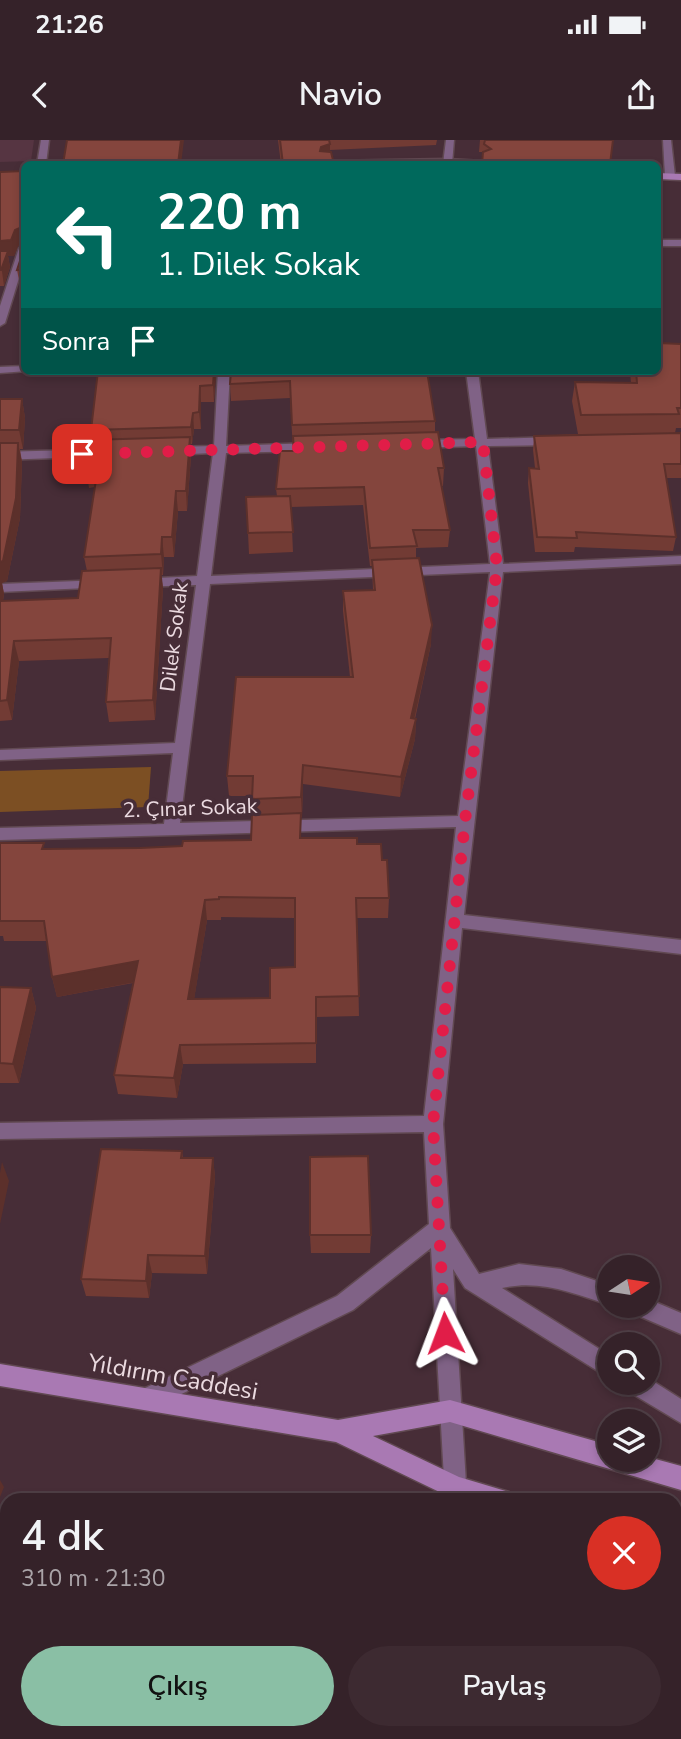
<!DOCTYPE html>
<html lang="tr">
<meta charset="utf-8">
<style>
:root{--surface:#352229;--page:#3d2a31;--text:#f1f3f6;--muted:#aaa4a8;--line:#4f3f46;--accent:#8abfa5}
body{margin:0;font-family:"Nunito Sans",sans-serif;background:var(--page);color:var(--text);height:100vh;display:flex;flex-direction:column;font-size:26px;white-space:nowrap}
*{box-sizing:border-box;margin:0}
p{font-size:23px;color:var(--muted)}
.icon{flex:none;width:38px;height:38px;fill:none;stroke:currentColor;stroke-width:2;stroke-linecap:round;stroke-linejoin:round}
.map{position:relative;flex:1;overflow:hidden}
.side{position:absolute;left:0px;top:1353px;width:682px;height:247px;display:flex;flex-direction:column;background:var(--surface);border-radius:21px 21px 0 0;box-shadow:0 4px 10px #0003,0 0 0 2px var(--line)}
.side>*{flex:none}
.hud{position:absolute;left:21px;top:21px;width:640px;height:214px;border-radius:10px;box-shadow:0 4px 10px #0003,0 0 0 2px var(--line);background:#00695c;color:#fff;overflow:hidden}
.needle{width:46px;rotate:78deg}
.tools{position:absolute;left:597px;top:1115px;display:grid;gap:14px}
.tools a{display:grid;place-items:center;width:63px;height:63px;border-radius:50%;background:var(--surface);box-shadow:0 4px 10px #0003,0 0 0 2px var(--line);font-size:35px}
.pin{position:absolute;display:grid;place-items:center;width:60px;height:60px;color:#fff;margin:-30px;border-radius:14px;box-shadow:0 4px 10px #0006}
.me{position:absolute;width:77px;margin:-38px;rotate:357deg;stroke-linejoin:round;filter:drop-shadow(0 0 5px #0008)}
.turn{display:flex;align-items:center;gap:24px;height:147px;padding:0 21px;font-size:32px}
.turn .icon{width:91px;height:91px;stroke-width:2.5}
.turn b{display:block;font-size:49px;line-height:60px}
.then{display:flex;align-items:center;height:66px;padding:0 21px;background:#0003;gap:14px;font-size:26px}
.round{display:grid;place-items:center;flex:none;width:74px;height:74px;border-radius:37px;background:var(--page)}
.headline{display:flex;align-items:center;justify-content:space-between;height:119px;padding:0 21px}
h1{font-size:42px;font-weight:600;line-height:52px}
.primary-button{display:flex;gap:14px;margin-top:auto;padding:14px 21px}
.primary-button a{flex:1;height:80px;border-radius:42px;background:var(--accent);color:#111;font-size:28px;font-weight:600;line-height:80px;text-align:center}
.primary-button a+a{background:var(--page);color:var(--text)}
.status{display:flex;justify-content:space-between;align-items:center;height:49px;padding:0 35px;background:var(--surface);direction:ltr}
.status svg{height:19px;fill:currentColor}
header{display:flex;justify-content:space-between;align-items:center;height:91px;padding:0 21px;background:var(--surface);font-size:32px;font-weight:600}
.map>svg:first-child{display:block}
.built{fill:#563542}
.green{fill:#7c4f23}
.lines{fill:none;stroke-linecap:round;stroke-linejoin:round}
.minor-casing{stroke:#614952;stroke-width:3}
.secondary-casing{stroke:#614952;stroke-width:3}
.minor{fill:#806286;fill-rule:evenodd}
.secondary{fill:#a979b3;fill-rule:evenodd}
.wall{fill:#723b34;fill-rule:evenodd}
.shaded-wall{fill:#5c302b}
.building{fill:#84453d;stroke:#5c302b;stroke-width:2;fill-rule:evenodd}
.route{stroke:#e11d48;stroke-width:12;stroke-dasharray:0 21.6}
.labels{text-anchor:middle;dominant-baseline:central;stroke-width:7;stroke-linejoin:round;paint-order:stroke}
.street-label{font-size:21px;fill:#ebdae0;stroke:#472d37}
.near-street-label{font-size:24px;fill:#ebdae0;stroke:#472d37}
</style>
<div class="status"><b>21:26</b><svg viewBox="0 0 49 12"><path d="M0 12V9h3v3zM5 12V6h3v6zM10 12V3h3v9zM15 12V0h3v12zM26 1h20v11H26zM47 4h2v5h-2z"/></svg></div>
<header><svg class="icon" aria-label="back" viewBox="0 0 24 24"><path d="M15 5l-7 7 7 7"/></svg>Navio<svg class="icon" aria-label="share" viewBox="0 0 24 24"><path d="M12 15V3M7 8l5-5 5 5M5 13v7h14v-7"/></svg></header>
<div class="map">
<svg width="681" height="1599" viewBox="0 0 681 1599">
<rect width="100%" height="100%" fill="#472d37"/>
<path class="built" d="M0,0h34l-3,21 -31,1z"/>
<path class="green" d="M151,627l-3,40 -148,5v-41z"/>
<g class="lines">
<defs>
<g id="minor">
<path d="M41,0h8l-3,24h-9z"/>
<path d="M446,0h8l-2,24h-9z"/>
<path d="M663,0h8l4,36 -5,3 -5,-3z"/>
<rect x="658" y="100" width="23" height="6"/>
<path d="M24,105v17l-19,61 -5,3v-20l19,-58z"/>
<path d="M24,226v5h4l-28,2v-6z"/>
<path d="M218,231h12l-4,75 89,-3 6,4 -6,4 -89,2 -15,123 279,-12 -14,-118 -60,2 -6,-4 6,-4 59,-1 -9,-68h12l9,68 69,-2 6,4 -6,4 -68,1 15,118 178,-8v8l-178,8 -39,343 217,25v14l-219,-26 -19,196 7,104 29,46 40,-10 42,5 48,16v20c-35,-12 -70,-26 -107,-17l107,67v23l-144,-90 -12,-19 14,231h-20l-2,-4 -14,-248 -78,62 -198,97 -8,3 -8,-3 -3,-8 3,-8 198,-95 92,-72 -5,-92 -424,7v-16l424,-7 32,-289 -456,13v-12l164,-4 9,-71 -173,7v-10l175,-7 21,-158 -57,2 -7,-4 7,-4 58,-3 16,-123 -45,2 -6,-4 6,-4 46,-1zM490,432l-32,244 -278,7 30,-239z"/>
<path d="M108,309l6,4 -2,3 -112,4v-8z"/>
<path d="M104,440l5,1v6l-109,5v-8z"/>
<path d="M648,1159l33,14v21l-49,-21 -3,-7h19z"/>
<path d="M648,1238l33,21v24l-55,-33 -3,-8h25z"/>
<path d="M465,1592h26l1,7h-26z"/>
</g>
<g id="secondary">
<path d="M448,19l34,2 5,3h-165l5,-3z"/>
<path d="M658,33l23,1v6l-23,-1z"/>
<path d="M0,1224l338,56 112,-20 159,45v15h39v-3l33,9v24l-231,-68 -77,14 86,41 50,15 4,8h-57l-120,-58 -336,-56z"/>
<path d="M676,1393l5,1v24l-5,-1z"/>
</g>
</defs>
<use href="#minor" class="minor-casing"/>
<use href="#secondary" class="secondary-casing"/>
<use href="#minor" class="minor"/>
<use href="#secondary" class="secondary"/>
</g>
<g class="wall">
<path d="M278,0h159l-1,5 -106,5 4,14h-53z"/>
<path d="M480,0h133l-130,12h-4z"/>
<path d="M24,31v114h-4l-3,-15 7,-21 -1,-6 -5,3 -4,10h-6l2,11 -6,19h-4v-114z"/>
<path d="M681,204v84h-5l-1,5h6v45h-15l10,59 -3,14 -98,-4 -1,5h-39l-7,-69 1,-15h6l-2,-18 1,-14 44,-2 -6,-33 3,-19 56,1 -1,-12h28z"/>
<path d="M98,231h118l-2,31h-13v27h-7l-2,15h-2l1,12 -4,55h-9l-4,46h-10l-1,18h-2l2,13 -8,132 -46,2 -3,-20 3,-44 -90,3 -7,59 -12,1v-322h22l3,19 -2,31h-3l2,13 -2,56 -13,63 -5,2 2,11 -1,7 75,-3 9,-27 -3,-14 11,-70 -6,1 -3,-20 7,-28 -2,-10z"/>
<path d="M427,231l8,50v11l9,36 -1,18h-1l8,44 -2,17 -32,1v10l15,86 -16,75h1l-1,20 -15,58 -97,-13 -1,33h-1v21l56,6 25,16 7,38 -1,20h-31l2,98 -43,1v46l-133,1 -6,34 -59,-4 -4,-19 19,-92 -76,14 -5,-20 -5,-36h-43l-1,-5h-3v-93l45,6 95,-1 42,-2 69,-6 2,-25 -1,-19h-23l-2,-20 123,-99 -7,-66v-20l30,-1 -1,-24h-2l-7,-61 -72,2 2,45 -44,2 -1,-21 29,-37 -1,-7 17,-38 -3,-53 -59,3 -1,-17zM221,777l74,1v49l-25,31 -76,1 13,-79h14z"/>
<path d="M0,847l31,1 5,20 -17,75h-19z"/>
<path d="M182,1011l1,7h30l2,19 -8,97 -55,-1 -3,25 -63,-2 -5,-17z"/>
<path d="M310,1095h61l-1,18h-59z"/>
</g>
<g class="shaded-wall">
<path d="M181,0h3l-3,24h-3z"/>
<path d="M330,4v14l-10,6 1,-17z"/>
<path d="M22,87l2,15 -6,4 -4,10h-6l2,11 -6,19 -4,-29v-16l15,-11z"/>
<path d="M214,231h2l-2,31 -1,-17z"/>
<path d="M200,246l1,16v27l-2,-17z"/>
<path d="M22,259l3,19 -2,31 -4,-19z"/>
<path d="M193,273l1,16 -2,15 -1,-17z"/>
<path d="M190,297l1,19 -4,55 -1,-20z"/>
<path d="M18,303l4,19 -2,56 -13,63 -5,2 2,11 -4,23v-55z"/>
<path d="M176,351l2,20 -4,46 -2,-20z"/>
<path d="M162,397l2,20 -1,18 -2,-21z"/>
<path d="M161,428l2,20 -8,132 -2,-20z"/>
<path d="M432,485l-1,19 -21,94 1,-20z"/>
<path d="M14,501l5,20 -7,59 -5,-20z"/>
<path d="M416,579l-1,20 -15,58 1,-20z"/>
<path d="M303,625v19l-1,33 -1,-20z"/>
<path d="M205,760l2,20 -16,99 -3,-20z"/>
<path d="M138,821l3,20 -84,16 -5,-20z"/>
<path d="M31,848l5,20 -17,75 -6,-19z"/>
<path d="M180,905l3,19 -6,34 -3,-20z"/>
<path d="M213,1018l2,19 -8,97 -2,-18z"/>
<path d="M2,1022l7,19 -9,43v-51z"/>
<path d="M148,1115l4,18 -3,25 -3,-17z"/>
<path d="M0,1340l4,7 -4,10z"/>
<path d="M177,1592h6l-1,7h-6z"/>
</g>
<g class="building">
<path d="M67,0h114l-3,24h-115z"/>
<path d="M280,0h49l1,4 -9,3 -1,4 11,1 3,12h-51z"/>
<path d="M485,0h128l-3,24h-128l1,-12 8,-3 -7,-5z"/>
<path d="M24,31v98l-7,1 7,-21 -2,-22 -7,3 -4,10 -11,1v-69z"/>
<path d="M0,111h8l-7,19h-1z"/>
<path d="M658,203l23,1v64h-4l2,6 -98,1 -6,-33 62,1 -1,-12h22z"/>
<path d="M98,231h116l-1,14 -13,1 -1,26 -6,1 -2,14 -100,3z"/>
<path d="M231,231h196l8,50 -143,4 -2,-44 -60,3z"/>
<path d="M0,259h22l-3,31h-19z"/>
<path d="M438,292l6,36h-6l12,62h-37l4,16 -47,2 -6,-61 -88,2 4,-38h14l-1,-15z"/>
<path d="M681,293v31h-17l12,73 -100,-5 1,6 -40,-1 -8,-69 10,1 -5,-33z"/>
<path d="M190,297l-4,54h-10l-4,46h-10l-1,17 -77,3 14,-90 -12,1 3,-28z"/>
<path d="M0,303h18l-2,55 -13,63 -3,1z"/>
<path d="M290,356l3,36 -45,1 -2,-36z"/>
<path d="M419,418l13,67 -21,93 5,1 -15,58 -98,-12 -2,32 -49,2 1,-23h-26l9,-99h117l-10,-86 32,-1 -3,-30z"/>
<path d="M161,428l-8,132 -47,2 5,-64 -97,3 -7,59 -7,1v-100l78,-3 4,-27z"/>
<path d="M301,673l-1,25h57v6h24l1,16h5l2,38h-33l3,98 -43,1v46l-136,2 -6,33 -60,-3 24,-114 -86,16 -8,-56h-44v-78h44l-2,6 98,-1 42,-2 1,-5 68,-1 1,-25zM219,757l76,1v69l-25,1v30l-82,1 17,-99 14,-1z"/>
<path d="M0,847l31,1 -18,76 -13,-1z"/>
<path d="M101,1009l81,2 -1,7h32l-8,98 -57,-1 -2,26 -65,-2z"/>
<path d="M368,1016l3,79h-61v-78z"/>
<path d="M0,1532l7,1v59h170l-1,7h-176z"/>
</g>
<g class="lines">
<path class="route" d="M82,314l401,-12 14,125 -32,254 -32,303 12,209"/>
</g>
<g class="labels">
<g class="street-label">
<text transform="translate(174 497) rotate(-83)">Dilek Sokak</text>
<text transform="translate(190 668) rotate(-2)">2. Çınar Sokak</text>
</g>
<g class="near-street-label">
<text transform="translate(173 1237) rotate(10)">Yıldırım Caddesi</text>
</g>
</g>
</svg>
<div class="tools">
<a><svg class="needle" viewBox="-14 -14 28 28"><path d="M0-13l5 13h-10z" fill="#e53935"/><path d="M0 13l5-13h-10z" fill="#aaa4a8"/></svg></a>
<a><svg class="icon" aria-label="search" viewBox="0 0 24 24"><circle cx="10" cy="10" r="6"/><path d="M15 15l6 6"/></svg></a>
<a><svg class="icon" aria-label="layers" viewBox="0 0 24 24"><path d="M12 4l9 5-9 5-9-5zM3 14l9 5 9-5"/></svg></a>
</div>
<div class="pin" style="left:82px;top:314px;background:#d93025"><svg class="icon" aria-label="arrive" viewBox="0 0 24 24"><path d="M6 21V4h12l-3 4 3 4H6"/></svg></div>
<svg class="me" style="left:445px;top:1193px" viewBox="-20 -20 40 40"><path d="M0-17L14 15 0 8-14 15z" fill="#e11d48" stroke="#fff" stroke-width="4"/></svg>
<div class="hud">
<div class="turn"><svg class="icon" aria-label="left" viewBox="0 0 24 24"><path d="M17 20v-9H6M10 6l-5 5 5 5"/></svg><div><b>220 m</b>1. Dilek Sokak</div></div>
<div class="then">Sonra<svg class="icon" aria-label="arrive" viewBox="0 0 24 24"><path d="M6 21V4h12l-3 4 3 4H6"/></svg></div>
</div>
<section class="side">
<div class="headline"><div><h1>4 dk</h1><p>310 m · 21:30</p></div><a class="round" style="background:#d93025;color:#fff"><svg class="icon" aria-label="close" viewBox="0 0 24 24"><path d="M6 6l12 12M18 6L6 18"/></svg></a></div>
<div class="primary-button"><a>Çıkış</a><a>Paylaş</a></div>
</section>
</div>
